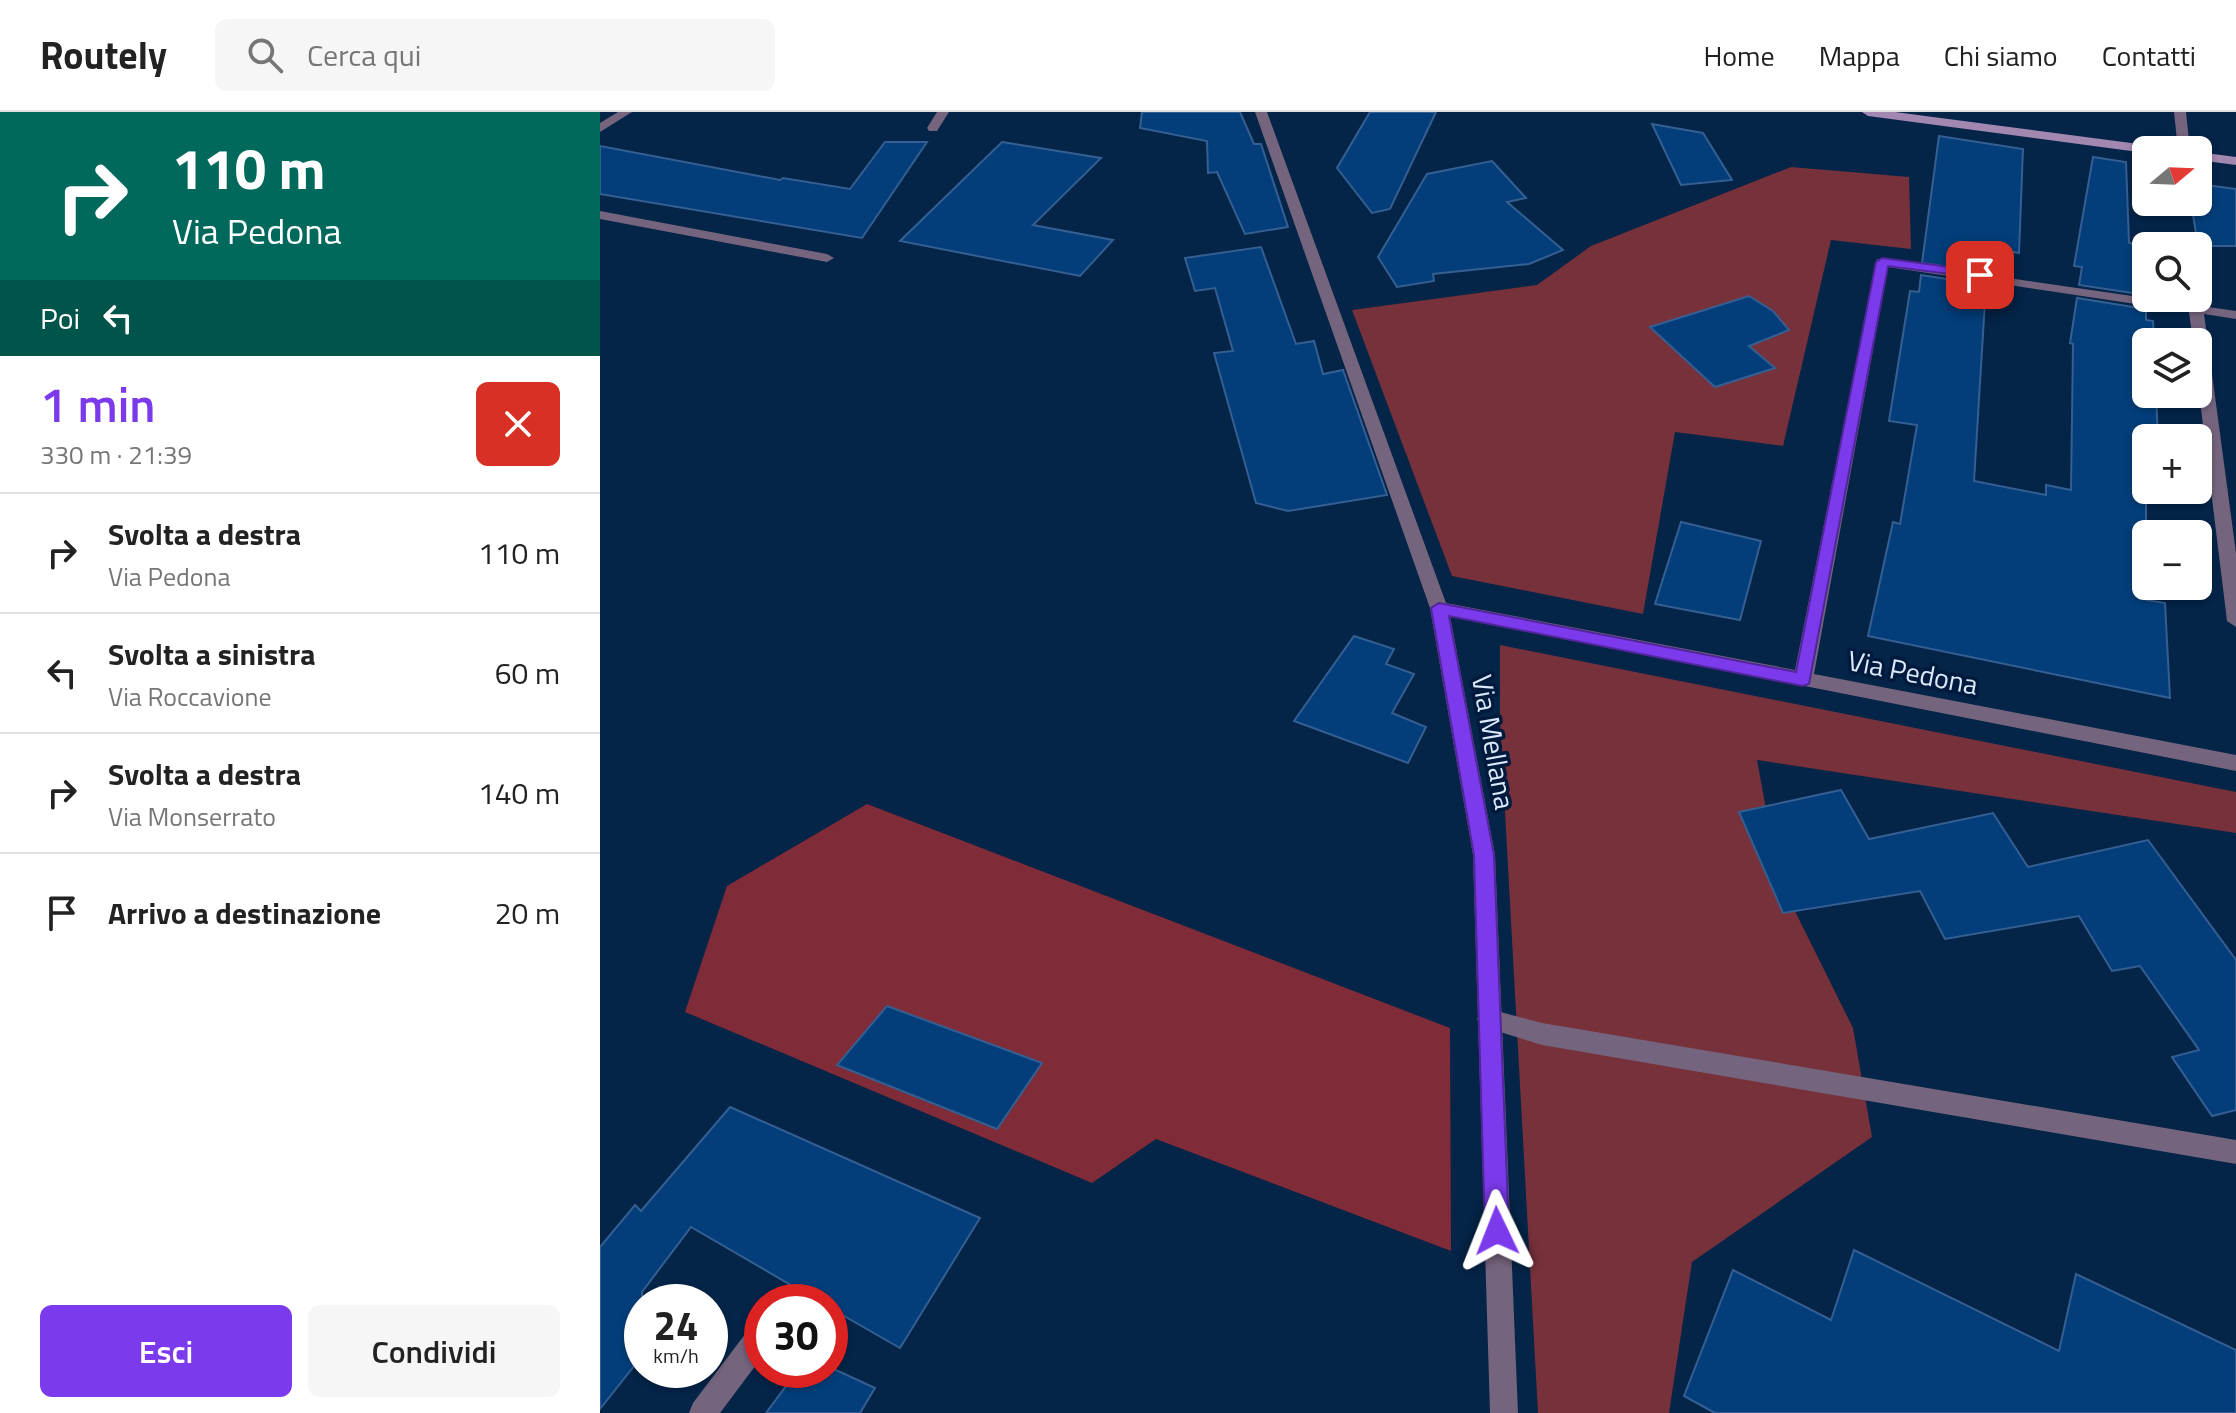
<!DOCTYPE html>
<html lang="it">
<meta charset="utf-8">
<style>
:root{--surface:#fff;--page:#f6f6f6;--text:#222;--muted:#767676;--line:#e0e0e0;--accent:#7c3aed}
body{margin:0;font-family:"Titillium Web",sans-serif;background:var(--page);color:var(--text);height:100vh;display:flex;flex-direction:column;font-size:30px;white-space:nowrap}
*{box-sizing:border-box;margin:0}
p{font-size:26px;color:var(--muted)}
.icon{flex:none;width:44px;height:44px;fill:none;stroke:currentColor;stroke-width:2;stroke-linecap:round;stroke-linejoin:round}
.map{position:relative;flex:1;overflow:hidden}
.details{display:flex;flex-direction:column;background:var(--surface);width:600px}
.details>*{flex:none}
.guide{background:#00695c;color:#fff;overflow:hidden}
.needle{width:52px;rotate:71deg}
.tools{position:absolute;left:1532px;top:24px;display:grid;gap:16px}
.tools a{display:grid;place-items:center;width:80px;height:80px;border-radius:12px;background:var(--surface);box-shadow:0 2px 6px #0004;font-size:40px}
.speed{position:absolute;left:24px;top:1172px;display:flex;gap:16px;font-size:40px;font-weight:700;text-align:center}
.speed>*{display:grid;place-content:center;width:104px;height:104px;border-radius:50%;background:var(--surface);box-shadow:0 2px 6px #0004;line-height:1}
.speed small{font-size:20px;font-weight:400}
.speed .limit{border:12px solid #d22;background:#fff;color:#111}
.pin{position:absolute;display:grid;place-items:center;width:68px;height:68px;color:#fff;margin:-34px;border-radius:16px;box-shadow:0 4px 12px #0006}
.me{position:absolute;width:88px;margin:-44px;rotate:358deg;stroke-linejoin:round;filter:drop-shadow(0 0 6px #0008)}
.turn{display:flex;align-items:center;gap:28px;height:168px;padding:0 40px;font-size:36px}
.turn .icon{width:104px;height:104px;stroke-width:2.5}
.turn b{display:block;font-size:56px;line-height:68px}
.then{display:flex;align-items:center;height:76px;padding:0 40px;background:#0003;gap:16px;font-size:30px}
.round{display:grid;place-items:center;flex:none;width:84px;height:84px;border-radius:12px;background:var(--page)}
.overview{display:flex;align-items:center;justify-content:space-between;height:136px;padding:0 40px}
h1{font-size:48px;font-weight:600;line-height:60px;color:var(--accent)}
.button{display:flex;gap:16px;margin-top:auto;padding:16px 40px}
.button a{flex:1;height:92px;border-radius:12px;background:var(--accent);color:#fff;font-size:32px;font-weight:600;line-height:92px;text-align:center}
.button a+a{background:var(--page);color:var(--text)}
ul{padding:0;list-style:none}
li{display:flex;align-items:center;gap:24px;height:120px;padding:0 40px;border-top:2px solid var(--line)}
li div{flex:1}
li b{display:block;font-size:30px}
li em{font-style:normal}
header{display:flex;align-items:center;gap:48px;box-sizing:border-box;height:112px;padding:0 40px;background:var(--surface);border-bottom:2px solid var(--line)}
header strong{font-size:38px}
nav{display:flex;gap:44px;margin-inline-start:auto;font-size:28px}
.search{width:560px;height:72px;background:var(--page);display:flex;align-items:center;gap:20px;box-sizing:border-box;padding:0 28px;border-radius:12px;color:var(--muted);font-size:30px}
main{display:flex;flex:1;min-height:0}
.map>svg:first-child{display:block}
.green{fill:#76313a}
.forest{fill:#7f2b38}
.building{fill:#033e7a;stroke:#355f92;stroke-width:2}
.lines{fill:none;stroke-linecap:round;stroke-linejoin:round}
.service{fill:#75647d;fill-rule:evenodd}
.minor{fill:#75647d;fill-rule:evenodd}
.secondary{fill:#a288b0;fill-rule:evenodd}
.route{fill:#7c3aed;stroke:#51269a;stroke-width:2}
.labels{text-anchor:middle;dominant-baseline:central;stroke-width:7;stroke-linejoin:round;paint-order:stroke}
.street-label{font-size:28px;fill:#dbe9fb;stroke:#001a3d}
</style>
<header>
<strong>Routely</strong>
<div class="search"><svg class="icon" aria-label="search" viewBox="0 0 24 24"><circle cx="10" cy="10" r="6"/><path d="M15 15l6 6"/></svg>Cerca qui</div>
<nav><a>Home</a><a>Mappa</a><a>Chi siamo</a><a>Contatti</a></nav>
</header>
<main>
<section class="details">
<div class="guide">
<div class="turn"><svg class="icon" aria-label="right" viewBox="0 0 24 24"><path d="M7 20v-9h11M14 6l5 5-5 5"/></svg><div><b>110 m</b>Via Pedona</div></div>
<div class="then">Poi<svg class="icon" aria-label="left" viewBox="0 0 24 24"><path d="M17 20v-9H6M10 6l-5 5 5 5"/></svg></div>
</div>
<div class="overview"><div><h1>1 min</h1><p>330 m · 21:39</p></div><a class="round" style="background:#d93025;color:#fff"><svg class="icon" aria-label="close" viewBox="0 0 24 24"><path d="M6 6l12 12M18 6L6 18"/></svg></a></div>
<ul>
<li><svg class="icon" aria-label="right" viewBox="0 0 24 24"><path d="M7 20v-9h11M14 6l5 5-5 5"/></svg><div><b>Svolta a destra</b><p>Via Pedona</p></div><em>110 m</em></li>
<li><svg class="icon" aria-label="left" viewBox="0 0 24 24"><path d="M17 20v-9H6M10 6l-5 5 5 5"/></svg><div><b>Svolta a sinistra</b><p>Via Roccavione</p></div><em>60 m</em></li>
<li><svg class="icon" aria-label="right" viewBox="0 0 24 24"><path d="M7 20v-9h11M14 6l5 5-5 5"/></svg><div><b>Svolta a destra</b><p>Via Monserrato</p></div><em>140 m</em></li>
<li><svg class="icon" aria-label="arrive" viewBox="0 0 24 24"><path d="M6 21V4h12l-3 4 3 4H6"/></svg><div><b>Arrivo a destinazione</b></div><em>20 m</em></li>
</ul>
<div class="button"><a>Esci</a><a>Condividi</a></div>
</section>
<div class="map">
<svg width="1636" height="1301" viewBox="0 0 1636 1301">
<rect width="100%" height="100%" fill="#042448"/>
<g class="green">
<path d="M1191,55l118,10 2,72 -80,-9 -48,206 -108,-14 -32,182 -191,-38 -100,-266 185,-25 54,-39z"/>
<path d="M900,533l736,147v41l-479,-73 22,119 74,149 19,109 -180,125 -23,151h-131l-38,-692z"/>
</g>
<path class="forest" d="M267,692l583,224 1,223 -295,-112 -64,44 -407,-171 42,-126z"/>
<g class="building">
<path d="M542,0h98l14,32h7l27,83 -43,7 -28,-62 -9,1 -1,-32 -67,-13z"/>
<path d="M770,0h66l-46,97 -18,4 -35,-45z"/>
<path d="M1052,12l51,9 29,47 -51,5z"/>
<path d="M1339,24l84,13 -4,104 -31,-5 -1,24 -65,-9z"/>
<path d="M285,30h42l-65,96 -262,-44v-48l180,34 3,-2 67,11z"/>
<path d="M402,30l99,16 -68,67 80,15 -33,36 -180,-35z"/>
<path d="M1493,45l33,5 3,81 17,3v49l-67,-10 3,-18 -8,-1z"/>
<path d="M892,49l34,37 -19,4 56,48 -34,14 -96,10 1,7 -37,6 -19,-30 49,-83z"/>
<path d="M1598,72l38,5v57h-38l-7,-44h7z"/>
<path d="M661,135l35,97 18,-3 9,33 20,-4 44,125 -99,16 -32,-8 -42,-150 19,-2 -18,-63 -20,3 -10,-33z"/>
<path d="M1321,163l65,10 -12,196 72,14v-10l25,5 2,-146 -3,-1 7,-45 69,11v11l7,1 1,21h-8v52h10l2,44h-12v162l19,3 5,95 -302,-62 25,-114 7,2 17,-99 -28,-4 21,-130 9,1z"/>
<path d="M1149,184l24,15 16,19 -40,16 26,22 -60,19 -65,-60z"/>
<path d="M1081,410l80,19 -21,79 -85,-16z"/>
<path d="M754,524l40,13 -8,15 28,10 -22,39 34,14 -18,36 -114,-42z"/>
<path d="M1241,678l28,49 124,-26 35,54 120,-27 88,120v150l-24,6 -40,-59 27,-7 -59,-84 -28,5 -33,-55 -134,23 -25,-48 -137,22 -44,-101z"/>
<path d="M287,894l155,57 -45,66 -160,-64z"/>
<path d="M130,995l250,111 -80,130 -70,-40v-6h-10l-129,-75 -49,65v64l-42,53v-162l35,-42 6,6z"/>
<path d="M1254,1138l205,101 17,-77 160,76v63h-521l-31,-17 49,-126 98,50z"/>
<path d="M198,1258h38l39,18 -15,25h-94z"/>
</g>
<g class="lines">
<g class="service">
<path d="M889,897l53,14 694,117v24l-694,-119 -61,-19 -4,-7 4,-7z"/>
<path d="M162,1209v36l-42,56h-31l4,-10 59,-78z"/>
</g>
<g class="minor">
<path d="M18,0h14l-32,20v-9z"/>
<path d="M337,0h12l-12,19h-8l-2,-3z"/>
<path d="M655,0h12l179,491 349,67 82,-411 359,52v8l-32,-5 32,239v74l-9,-6 -29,-237v-42h-5l-4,-30 -301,-45 -74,407 422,81v16l-786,-155 45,239 23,558h-28l-17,-558 -43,-247z"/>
<path d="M1574,0h12l4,38h-12z"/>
<path d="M0,99l227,43 7,4 -7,4 -227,-43z"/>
</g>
<g class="secondary">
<path d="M1262,0h33l259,34 6,4h-14v3l-278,-37z"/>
<path d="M1598,40l38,5v8l-38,-5z"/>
</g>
</g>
<path class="route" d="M1282,146l98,13 6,4 -6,3 -92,-12 -79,418 -6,2 -354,-70 45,239 15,376 -4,8 -8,4 -9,-4 -3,-8 -11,-376 -43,-247 8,-5 357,69 80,-410z"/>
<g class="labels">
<g class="street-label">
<text transform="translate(1313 560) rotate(11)">Via Pedona</text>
<text transform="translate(894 630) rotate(80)">Via Mellana</text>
</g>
</g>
</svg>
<div class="tools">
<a><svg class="needle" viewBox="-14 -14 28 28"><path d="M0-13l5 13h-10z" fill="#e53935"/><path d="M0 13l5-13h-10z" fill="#767676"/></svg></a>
<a><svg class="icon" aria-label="search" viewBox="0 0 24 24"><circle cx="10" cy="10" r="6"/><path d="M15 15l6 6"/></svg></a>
<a><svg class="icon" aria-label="layers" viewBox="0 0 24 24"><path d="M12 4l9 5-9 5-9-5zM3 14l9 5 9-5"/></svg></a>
<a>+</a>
<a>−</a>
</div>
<div class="speed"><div>24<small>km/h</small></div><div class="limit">30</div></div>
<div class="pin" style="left:1380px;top:163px;background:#d93025"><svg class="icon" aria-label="arrive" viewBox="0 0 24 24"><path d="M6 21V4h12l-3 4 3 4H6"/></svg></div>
<svg class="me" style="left:897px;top:1119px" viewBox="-20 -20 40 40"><path d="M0-17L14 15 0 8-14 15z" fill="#7c3aed" stroke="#fff" stroke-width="4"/></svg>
</div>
</main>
